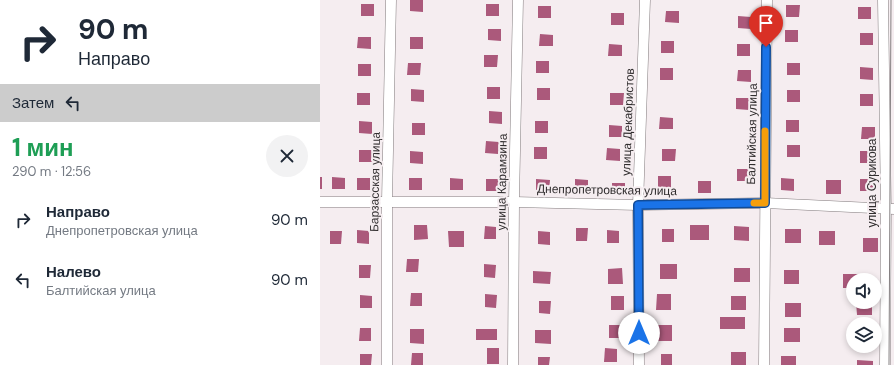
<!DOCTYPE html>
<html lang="ru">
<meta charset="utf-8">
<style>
:root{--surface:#fff;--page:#f2f2f3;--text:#1f2937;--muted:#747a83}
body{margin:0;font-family:"DM Sans",sans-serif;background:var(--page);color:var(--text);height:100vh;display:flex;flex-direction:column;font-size:15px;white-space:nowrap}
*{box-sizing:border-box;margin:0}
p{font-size:13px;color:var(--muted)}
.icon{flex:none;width:22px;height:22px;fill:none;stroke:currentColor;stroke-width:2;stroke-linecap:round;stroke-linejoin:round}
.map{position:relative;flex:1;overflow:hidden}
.drawer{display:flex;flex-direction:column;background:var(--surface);width:320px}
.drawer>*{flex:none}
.top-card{background:#fff;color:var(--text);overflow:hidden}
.tools{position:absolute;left:526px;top:273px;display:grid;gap:8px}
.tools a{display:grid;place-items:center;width:36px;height:36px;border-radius:50%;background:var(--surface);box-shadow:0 2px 6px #0003;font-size:20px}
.pin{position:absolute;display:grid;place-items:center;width:34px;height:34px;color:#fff;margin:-41px -17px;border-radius:50% 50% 50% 0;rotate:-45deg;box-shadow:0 0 4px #0007}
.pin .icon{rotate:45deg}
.me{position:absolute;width:44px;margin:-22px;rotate:0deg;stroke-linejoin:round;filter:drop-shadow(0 0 3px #0008)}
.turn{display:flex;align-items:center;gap:14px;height:84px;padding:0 12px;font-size:18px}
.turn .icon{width:52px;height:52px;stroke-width:2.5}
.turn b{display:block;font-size:28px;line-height:34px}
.then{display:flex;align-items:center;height:38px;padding:0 12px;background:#0003;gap:8px;font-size:15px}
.round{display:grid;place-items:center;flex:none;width:42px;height:42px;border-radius:21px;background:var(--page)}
.overview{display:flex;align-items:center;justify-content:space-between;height:68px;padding:0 12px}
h1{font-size:24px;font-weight:800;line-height:30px;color:#1e9e55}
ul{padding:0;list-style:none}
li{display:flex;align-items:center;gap:12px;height:60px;padding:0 12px}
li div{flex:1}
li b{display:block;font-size:15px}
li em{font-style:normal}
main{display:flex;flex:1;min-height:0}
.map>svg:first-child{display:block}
.building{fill:#ab597b}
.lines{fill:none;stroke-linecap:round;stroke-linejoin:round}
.street-casing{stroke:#827b7d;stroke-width:11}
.street{stroke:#fff;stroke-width:10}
.tram{stroke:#858082;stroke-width:1}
.route-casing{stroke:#114b97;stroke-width:10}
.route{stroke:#1a73e8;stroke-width:7}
.slow{stroke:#f59e0b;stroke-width:7}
.labels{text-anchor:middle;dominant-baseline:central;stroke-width:4;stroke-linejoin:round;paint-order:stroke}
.street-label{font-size:12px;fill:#312e2f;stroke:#f5edf0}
</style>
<main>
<section class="drawer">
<div class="top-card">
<div class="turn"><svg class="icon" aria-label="right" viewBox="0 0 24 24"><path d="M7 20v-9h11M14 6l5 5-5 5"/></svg><div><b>90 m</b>Направо</div></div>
<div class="then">Затем<svg class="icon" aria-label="left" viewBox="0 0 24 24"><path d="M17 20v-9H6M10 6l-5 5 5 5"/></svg></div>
</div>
<div class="overview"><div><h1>1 мин</h1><p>290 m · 12:56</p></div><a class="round"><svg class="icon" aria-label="close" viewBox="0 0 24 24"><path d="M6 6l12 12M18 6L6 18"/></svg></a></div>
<ul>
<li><svg class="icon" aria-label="right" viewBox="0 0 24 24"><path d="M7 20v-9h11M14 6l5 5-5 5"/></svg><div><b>Направо</b><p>Днепропетровская улица</p></div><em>90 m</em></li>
<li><svg class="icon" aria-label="left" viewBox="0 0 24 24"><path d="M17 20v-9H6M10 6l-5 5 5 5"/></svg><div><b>Налево</b><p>Балтийская улица</p></div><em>90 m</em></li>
</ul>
</section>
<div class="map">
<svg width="574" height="365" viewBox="0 0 574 365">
<rect width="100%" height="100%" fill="#f5edf0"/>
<g class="building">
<path d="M90,0h13v12l-13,-1z"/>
<rect x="41" y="4" width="13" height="12"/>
<rect x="166" y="4" width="13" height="12"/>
<path d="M466,5h14l-1,12h-13z"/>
<rect x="218" y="6" width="13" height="12"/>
<rect x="538" y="7" width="13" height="12"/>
<path d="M346,11h13v12l-14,-1z"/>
<rect x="291" y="13" width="13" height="12"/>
<path d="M418,16l13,1v12l-13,-1z"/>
<path d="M168,29h13v12l-13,-1z"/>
<rect x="465" y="30" width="13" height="12"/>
<rect x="540" y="33" width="13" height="12"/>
<path d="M220,34l13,1v11h-14z"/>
<path d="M38,37h13v12l-14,-1z"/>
<rect x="90" y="37" width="13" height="12"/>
<rect x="341" y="41" width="13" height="12"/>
<path d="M289,44l13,1v11h-14z"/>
<rect x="417" y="44" width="13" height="12"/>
<path d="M164,55h14l-1,12h-13z"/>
<rect x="216" y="61" width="13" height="12"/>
<path d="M88,63h13l-1,12h-13z"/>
<rect x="467" y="63" width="13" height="12"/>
<rect x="38" y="64" width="13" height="12"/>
<path d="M540,67l13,1v12l-13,-1z"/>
<rect x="340" y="68" width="13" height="12"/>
<path d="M418,70h13v12l-14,-1z"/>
<rect x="167" y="87" width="13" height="12"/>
<rect x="217" y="88" width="13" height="12"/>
<path d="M91,89l13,1v12l-13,-1z"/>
<rect x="467" y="90" width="13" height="12"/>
<rect x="37" y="93" width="13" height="12"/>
<path d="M290,93h14l-1,12h-13z"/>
<rect x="540" y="94" width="13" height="12"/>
<path d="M416,98h14l-1,12 -13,-1z"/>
<path d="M169,111l13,1v12l-13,-1z"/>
<path d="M340,117l13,1v11h-14z"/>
<rect x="466" y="120" width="13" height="12"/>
<path d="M39,121l13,1v12l-13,-1z"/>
<rect x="215" y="121" width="13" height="12"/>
<rect x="92" y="123" width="13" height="12"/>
<path d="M289,125l13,1v11h-13z"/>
<path d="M542,127h13v12h-14z"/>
<path d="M166,141l13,1 -1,12 -13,-1z"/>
<rect x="467" y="145" width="13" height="12"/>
<rect x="214" y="147" width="13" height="12"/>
<path d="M287,148l13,1v12l-14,-1z"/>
<path d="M342,149h14l-1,12h-13z"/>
<rect x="39" y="150" width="13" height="12"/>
<path d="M90,151l13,1v12l-13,-1z"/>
<rect x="540" y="151" width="13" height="12"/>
<rect x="417" y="169" width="13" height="12"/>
<rect x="338" y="176" width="13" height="12"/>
<rect x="0" y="177" width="2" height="12"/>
<path d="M12,177l13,1v11h-13z"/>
<rect x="37" y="178" width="13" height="12"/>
<rect x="89" y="178" width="13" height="12"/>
<path d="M130,178l13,1v11h-13z"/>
<path d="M461,178l13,1v12l-13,-1z"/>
<rect x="166" y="179" width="13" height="12"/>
<path d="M216,179l14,1 -1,11h-13z"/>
<path d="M255,179l13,1v11h-13z"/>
<rect x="540" y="179" width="13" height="12"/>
<rect x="506" y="180" width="15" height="14"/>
<rect x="378" y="181" width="13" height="12"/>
<rect x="292" y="183" width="13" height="12"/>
<path d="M94,225h13l1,14 -14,1z"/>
<rect x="370" y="225" width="19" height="15"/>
<path d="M165,226l11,1v12h-12z"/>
<path d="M414,226l15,1v14l-15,-1z"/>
<path d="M256,228h12l-1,13h-11z"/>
<rect x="342" y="229" width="12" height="13"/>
<rect x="465" y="229" width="16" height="14"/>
<path d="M37,230l12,1v13l-12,-1z"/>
<path d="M287,230l12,1v12h-12z"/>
<path d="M10,231h12l-1,13h-11z"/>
<path d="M128,231h16v16h-15z"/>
<path d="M218,231l12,1v13l-12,-1z"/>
<rect x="499" y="231" width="16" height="14"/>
<rect x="543" y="238" width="15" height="14"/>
<path d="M87,259h12l-1,13h-12z"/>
<path d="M164,264l12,1 -1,13 -11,-1z"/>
<rect x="340" y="264" width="17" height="15"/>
<path d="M39,265h12l-1,13h-11z"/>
<path d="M302,268l1,16h-15v-15z"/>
<rect x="414" y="268" width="16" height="14"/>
<rect x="464" y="270" width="15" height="14"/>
<path d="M213,271l18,1 -1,12 -17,-1z"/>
<path d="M523,274h15v6h-5v8h-10z"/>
<path d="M91,293h11v13h-12z"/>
<path d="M165,294l12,1 -1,13 -11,-1z"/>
<path d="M337,294h14v16h-15z"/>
<path d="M40,295l12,1v12h-12z"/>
<rect x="291" y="296" width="13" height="14"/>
<rect x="411" y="296" width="15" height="14"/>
<path d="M219,301h12l-1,13 -11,-1z"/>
<path d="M536,302h16v13h-15z"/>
<rect x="465" y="303" width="16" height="14"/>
<rect x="400" y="317" width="25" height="12"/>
<path d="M289,325h12l1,13h-13z"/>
<rect x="336" y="325" width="16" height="16"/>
<path d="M40,328h11v13h-12z"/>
<rect x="464" y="328" width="16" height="14"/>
<path d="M90,329h14v15l-14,-1z"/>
<rect x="156" y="329" width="21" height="11"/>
<path d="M215,330h16v14l-16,-1z"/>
<rect x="167" y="348" width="12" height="16"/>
<path d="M285,348l12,1v13h-13z"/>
<rect x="411" y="352" width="15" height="13"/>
<path d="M92,353h11v12h-12z"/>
<path d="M40,354h12l-1,11h-11z"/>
<rect x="341" y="354" width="11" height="11"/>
<rect x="461" y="356" width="15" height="9"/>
<path d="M218,357h12l-1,8h-11z"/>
<path d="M537,360l16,1v4h-16z"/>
</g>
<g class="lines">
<defs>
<g id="street">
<path d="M563,0l3,209 -1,156"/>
<path d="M0,202h194l124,3 127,-2 129,6"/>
<path d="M67,365v-164l4,-201"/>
<path d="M193,365l1,-163 4,-202"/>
<path d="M319,365l-1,-160 7,-205"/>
<path d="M444,365l3,-365"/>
</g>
</defs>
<use href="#street" class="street-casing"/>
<use href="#street" class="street"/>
<path class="tram" d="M569,365l2,-365"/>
</g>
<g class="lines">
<defs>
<path id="route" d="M319,333l-1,-128 127,-2 1,-156"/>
</defs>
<use href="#route" class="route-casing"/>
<use href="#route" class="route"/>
<path class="slow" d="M434,203h11v-72"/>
</g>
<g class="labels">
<g class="street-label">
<text transform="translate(308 122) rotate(-88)">улица Декабристов</text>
<text transform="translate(432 134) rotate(-89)">Балтийская улица</text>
<text transform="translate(55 182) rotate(-89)">Барзасская улица</text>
<text transform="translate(182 182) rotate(-89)">улица Карамзина</text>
<text transform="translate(552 183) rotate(-90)">улица Сурикова</text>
<text transform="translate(287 190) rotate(1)">Днепропетровская улица</text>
</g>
</g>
</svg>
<div class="tools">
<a><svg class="icon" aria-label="sound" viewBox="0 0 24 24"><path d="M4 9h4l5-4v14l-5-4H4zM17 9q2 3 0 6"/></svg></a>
<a><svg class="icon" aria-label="layers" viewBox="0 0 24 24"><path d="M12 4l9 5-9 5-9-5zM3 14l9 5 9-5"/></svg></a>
</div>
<div class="pin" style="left:446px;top:47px;background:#d93025"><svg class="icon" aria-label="arrive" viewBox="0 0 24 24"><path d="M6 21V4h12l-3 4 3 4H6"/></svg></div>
<svg class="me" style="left:319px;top:333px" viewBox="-20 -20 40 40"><circle r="19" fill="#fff"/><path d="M0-13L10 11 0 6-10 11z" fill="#1a73e8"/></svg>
</div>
</main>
